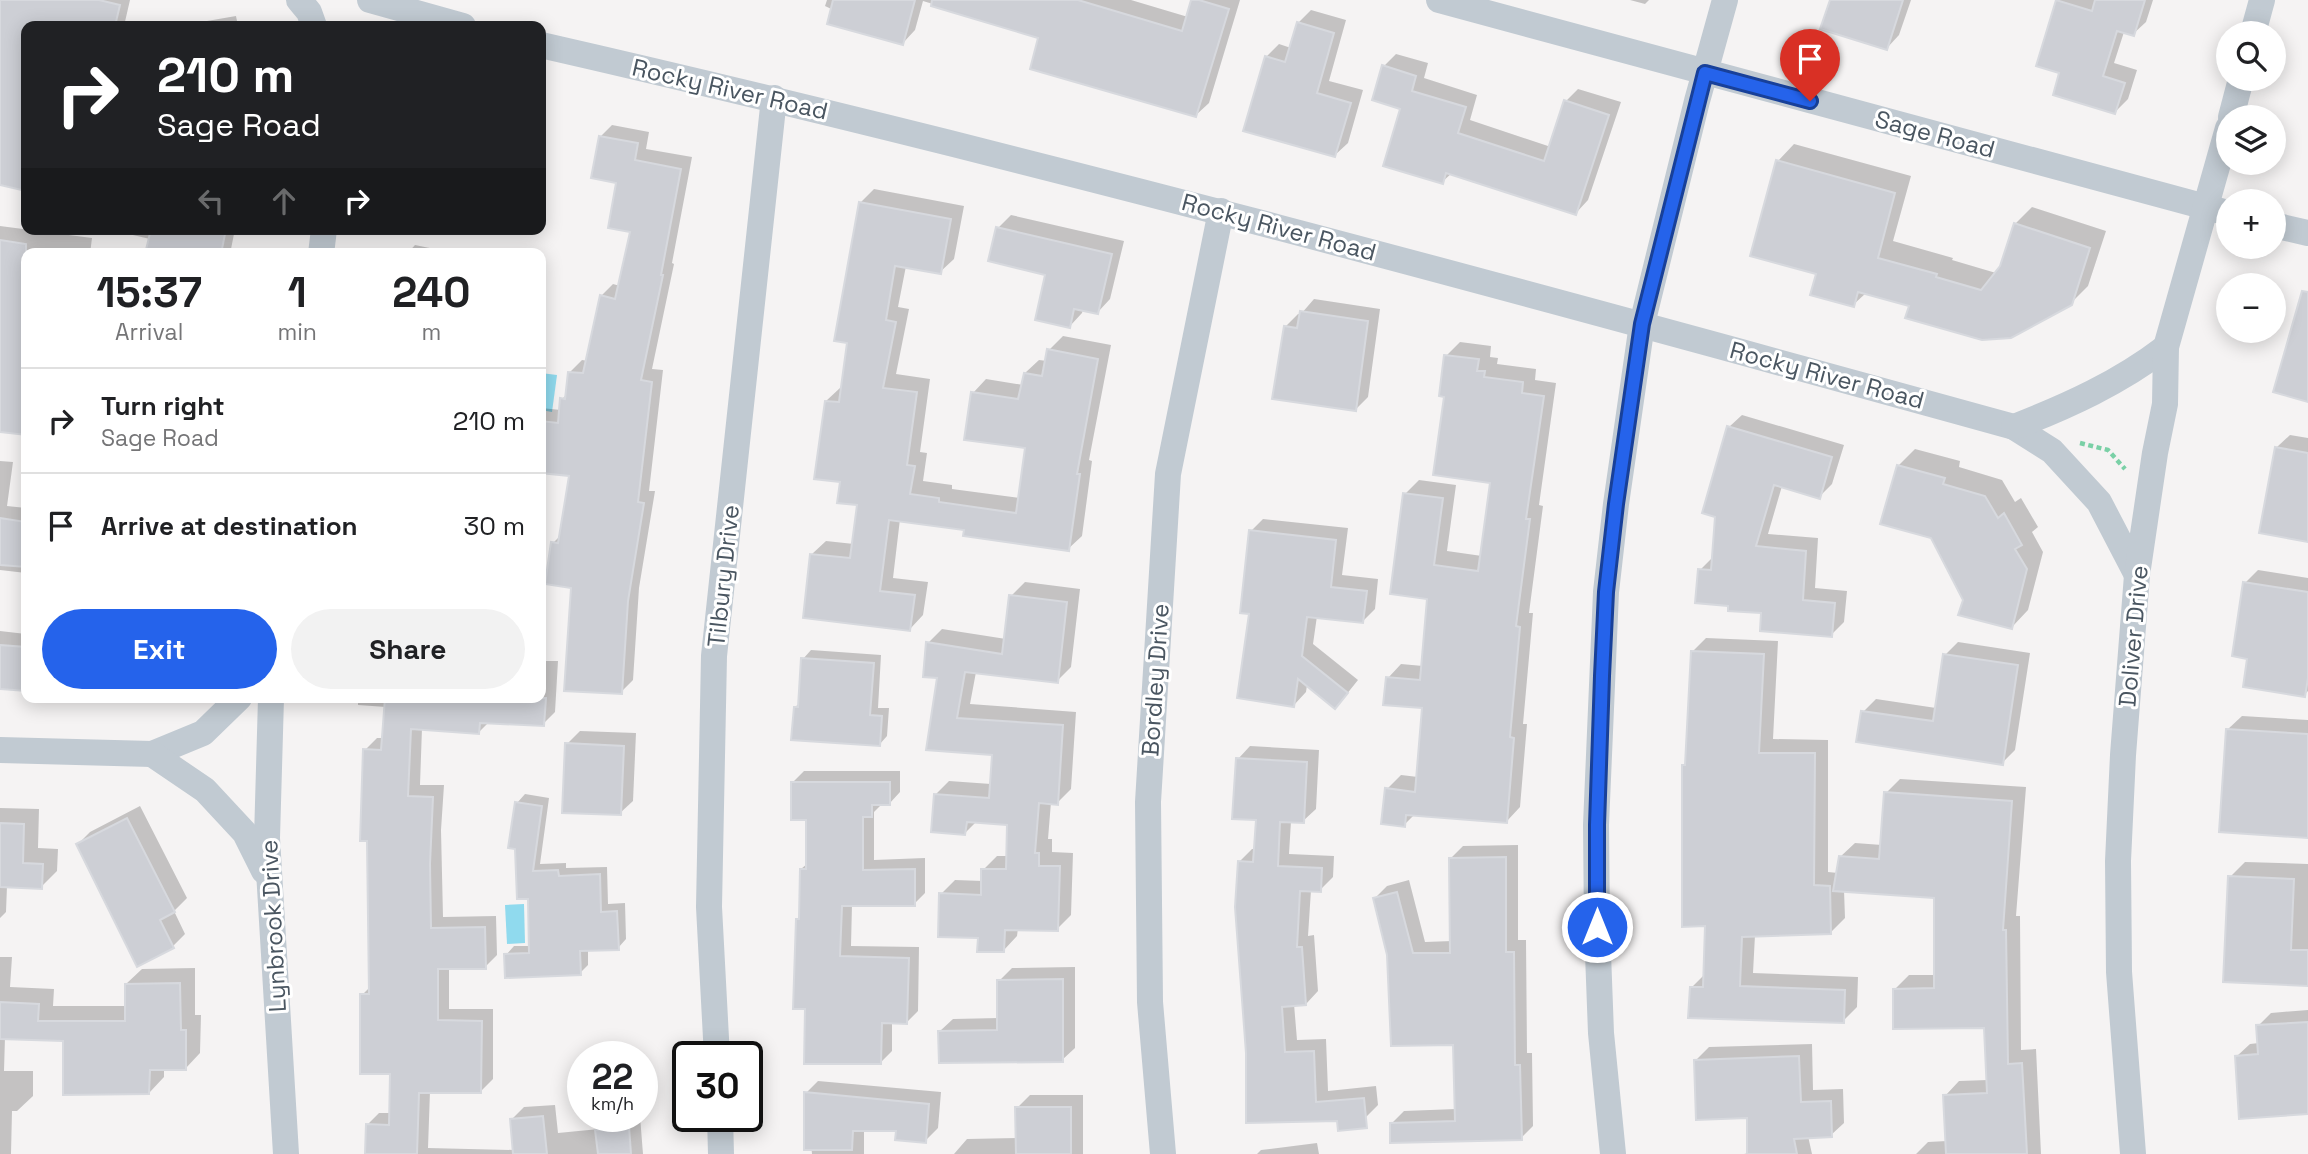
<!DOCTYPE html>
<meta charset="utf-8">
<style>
:root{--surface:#fff;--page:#f2f2f2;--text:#202124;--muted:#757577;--line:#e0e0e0;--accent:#2563eb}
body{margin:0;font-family:"Space Grotesk",sans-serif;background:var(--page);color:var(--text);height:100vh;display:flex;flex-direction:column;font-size:26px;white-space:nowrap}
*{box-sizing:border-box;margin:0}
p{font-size:23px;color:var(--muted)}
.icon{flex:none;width:38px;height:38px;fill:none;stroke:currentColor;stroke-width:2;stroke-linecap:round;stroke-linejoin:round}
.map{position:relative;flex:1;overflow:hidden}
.sheet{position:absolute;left:21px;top:248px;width:525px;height:455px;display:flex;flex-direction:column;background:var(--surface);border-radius:14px;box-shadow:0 4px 18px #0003}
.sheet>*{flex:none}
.guide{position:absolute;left:21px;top:21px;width:525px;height:214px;border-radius:14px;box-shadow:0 4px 18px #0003;background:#202124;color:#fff;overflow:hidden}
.tools{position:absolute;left:2216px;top:21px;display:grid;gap:14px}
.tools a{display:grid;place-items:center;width:70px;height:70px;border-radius:50%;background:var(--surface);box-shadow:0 4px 18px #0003;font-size:35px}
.speed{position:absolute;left:567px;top:1041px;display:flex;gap:14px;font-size:35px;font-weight:700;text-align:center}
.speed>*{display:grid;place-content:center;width:91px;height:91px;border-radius:50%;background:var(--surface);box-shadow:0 4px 18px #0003;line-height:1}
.speed small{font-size:18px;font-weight:400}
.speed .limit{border:4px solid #111;border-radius:10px;background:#fff;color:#111}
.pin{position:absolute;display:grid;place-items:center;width:60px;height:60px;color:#fff;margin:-72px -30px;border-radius:50% 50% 50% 0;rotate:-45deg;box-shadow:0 0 7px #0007}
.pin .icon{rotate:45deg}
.me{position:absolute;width:77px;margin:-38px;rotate:0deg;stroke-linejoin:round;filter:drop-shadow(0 0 5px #0008)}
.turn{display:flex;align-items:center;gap:24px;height:147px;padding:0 21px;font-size:32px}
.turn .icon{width:91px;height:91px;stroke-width:2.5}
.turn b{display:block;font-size:49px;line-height:60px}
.lanes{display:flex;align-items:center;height:66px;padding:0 21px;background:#0003;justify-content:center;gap:35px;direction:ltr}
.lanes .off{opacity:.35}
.eta{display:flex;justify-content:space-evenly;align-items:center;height:119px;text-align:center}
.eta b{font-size:42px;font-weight:600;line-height:49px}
.action{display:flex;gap:14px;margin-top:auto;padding:14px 21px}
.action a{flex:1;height:80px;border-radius:42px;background:var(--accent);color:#fff;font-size:28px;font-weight:600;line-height:80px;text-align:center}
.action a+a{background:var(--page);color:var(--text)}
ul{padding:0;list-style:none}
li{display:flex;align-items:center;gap:21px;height:105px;padding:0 21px;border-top:2px solid var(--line)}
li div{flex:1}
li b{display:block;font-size:26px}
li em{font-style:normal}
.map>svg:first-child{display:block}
.water{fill:#90daee}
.shadow{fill:#0003}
.building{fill:#cdcfd5;stroke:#d7d9de;stroke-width:2}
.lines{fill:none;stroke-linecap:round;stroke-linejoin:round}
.path{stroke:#7ad0a6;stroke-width:4.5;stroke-dasharray:5 3.5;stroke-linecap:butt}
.minor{stroke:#c1cad2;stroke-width:26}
.route-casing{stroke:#184099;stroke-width:18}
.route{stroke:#2563eb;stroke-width:12}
.labels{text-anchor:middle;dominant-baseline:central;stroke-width:6;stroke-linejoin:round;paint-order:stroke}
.street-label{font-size:24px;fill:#4a5661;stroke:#fff}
</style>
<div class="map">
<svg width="2308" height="1154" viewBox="0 0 2308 1154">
<rect width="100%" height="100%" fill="#f5f3f3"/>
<g class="water">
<path d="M541,373l16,2 -5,37 -11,-2z"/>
<path d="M524,904l1,39 -18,1 -2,-39z"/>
</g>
<g class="shadow">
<path d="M3,0h127l-6,26h-98v164l-26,-7v-172z"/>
<path d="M827,0h304l57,17 5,-17h47l-31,103 -13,12 -155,-78 -118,-36 -8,29 -12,13 -78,-37z"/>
<path d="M1630,0h19l-4,4z"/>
<path d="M1832,0h79l-12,35 -12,13z"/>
<path d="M2058,0h95l-7,22 -13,12 -9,-2 -10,31 23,7 -9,29 -13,13 -53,-40z"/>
<path d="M1311,10l35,10 -17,61 34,9 -15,53 -13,12 -69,-98 13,-13 12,4 7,-25z"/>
<path d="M236,16l2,10h-60z"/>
<path d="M1396,54l32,9 -4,15 53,17 -7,25 81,27 15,-46 12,-12 43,13 -33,98 -12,13 -124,-40 -10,9 -40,-74 -18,-42z"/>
<path d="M612,125l37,7 -3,17 46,8 -20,106 2,1 -22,105 11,1 -14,121h6l-16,97 -6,92 -12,12 -68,-149 9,-9 9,-59 -30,-4v-63l20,2 1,-11 5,-5 3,-22 12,-12 6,1 13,-65 12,-12 7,2 12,-55 -14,-50 -18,-44z"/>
<path d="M1794,144l117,32 -18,65 60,17 -1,2 44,13 6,-7 13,-42 17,-17 74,24 -18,55 -17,17 -160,2 -45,-12 -13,12 -35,-32 -40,-112z"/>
<path d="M874,189l90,17 -10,53 -14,13 -34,-6 -8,41 11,2 -13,65 34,5 -10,73 7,1 -4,28 29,4v4l67,9 8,-51 -54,-54 13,-14 37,6 2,-12 14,-13 8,1 2,-11 14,-14 48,9 -22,115 3,1 -10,75 -14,13 -102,-20 -66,-10 -7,59 35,4 -5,33 -13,14 -98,-75 14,-13 28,3 5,-40 -17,-23 -16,-80 14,-13h3l17,-185z"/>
<path d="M1011,215l113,26 -14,58 -12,13 -15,-3 -1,4 -12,13 -22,-53 -50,-45z"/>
<path d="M0,226l92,12 -2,16h-64v180l-26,-4z"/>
<path d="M107,229h128l-5,25h-83l3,-15z"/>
<path d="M476,229h19l-6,6z"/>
<path d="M415,245l34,7v2h-42z"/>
<path d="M1314,299l66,10 -12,88 -13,13 -70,-83 13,-13h3z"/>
<path d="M1460,342l31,4 -1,11 8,1 -1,6 39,5 -1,11 21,3 -17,122 4,1 -14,107h4l-10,111h4l-7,83 -13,14 -92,-7 -11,11 -17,-36 14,-14 17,2 6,-70 -36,-29 13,-14 22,2 6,-69 -24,-103 14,-14 37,5 -9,66 35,5 10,-75 -46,-86v-39z"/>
<path d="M1742,415l102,30 -12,39 -13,13 -37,-11 -14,48 50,4 -3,50 32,3 -3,31 -13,13 -68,-23 -33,-8 -30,-34 13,-13 16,-130z"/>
<path d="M2290,435l18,3v103l-31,-94z"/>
<path d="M1915,449l45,12 -1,6 43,13 13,22 6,-4 17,29 -6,5 11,20 -15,58 -16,17 -47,-27 -67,-134z"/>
<path d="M0,461l13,1 -6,44 19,2v65l-26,-3z"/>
<path d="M1263,519l85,9 -6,47 36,4 -3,30 -12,12 -46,-5 -4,28 45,36 -12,15 -39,-10 -1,7 -12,13 -43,-93v-81z"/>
<path d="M2258,570l50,8v113l-4,4 -55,-38 -4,-74z"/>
<path d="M1025,582l55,7 -9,78 -14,14 -81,-9 -6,32 106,8 -5,77 -14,14 -6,-1 -3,37h4v13l21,1 -2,62 -14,14 -39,-1 -1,8 -14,15 -23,-15 -39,-42 14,-14 28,1v-11l14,-14h11l1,-33 -32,-2 -12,12 -30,-38 14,-14 42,3 3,-31 -66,-5 11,-72 -11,-33 14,-14 64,10 5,-43z"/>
<path d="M0,631l26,3v55l-26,-2z"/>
<path d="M1706,638l72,3 -5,98 55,1v132l10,1 2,-16 15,-14 27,2 4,-52 14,-14 126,8 -10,129h4l1,134 15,-1 5,105h-125l12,-12 19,-1 -2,-45 14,-15 29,-1 -3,-54 -91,-36 15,-15h27l-1,-79 -91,-6 1,28 -14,14 -76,3 -2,38 105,4 -1,30 -14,14 -152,-33 15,-15 1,-49 -23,-158 3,-3 5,-111z"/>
<path d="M1958,642l72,11 -15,97 -13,13 -139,-51 13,-13 60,9 9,-53z"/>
<path d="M811,650l70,5 -3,53h11l-2,28 -8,9 -84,-38 5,-4 3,-44z"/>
<path d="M541,661h17l-3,51 -12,12 -54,-2 -10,10 -57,-4 -2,57h24l-3,45 2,87 53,-1 1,39 -12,12 -36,1v41h44v70l-12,12h-51l-2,57 86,2 -2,-31 12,-12 31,-2 3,28 41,-4 10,-10 31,-3 3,38h-276v-29l12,-12h12l1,-40 -30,-78 9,-9 -6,-236 12,-12h6l3,-31 -28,-2v-7h183z"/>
<path d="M2242,716l66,4v116l-81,-106z"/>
<path d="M580,731l56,2 -3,68 -13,12 -53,-69z"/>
<path d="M1250,746l69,4 -3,59 -13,12h-12l-2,33 45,2 -1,21 -13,13h-9l-3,46 6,-1 4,56 -12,13h-12l3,36 29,-1 2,52 48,-5 2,19 -13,13 -117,4 -1,-69 -8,-191 13,-13h3l3,-30 -20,-60z"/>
<path d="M804,771h96v21l-11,12h-7l-8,8v48l51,-2v35l-11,11h-62l-1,42 68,1 -1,64 -11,11h-15v29l-11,11 -75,-54 -9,-88 4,-4v-47l7,-6v-45l-15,-36z"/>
<path d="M525,794l24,4 -9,66 26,-1v5l41,-1 1,37 17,-1 1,36 -8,9 -30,1v16l-8,8 -74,-18 8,-9h17l-2,-48 -12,-95z"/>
<path d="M140,806l47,92 -13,13 11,23 -13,13 -94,-103 12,-12z"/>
<path d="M0,808l39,1 -1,39 20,1 -1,22 -16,16 -34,-1 -1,26 -6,6z"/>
<path d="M1518,845v95h8l1,113h5l1,73 -12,12 -129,-15 12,-12 52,-2 -1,-65 -66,-89 -14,-57 12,-12 22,-6 16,62 27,-1 -1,-83 12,-12z"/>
<path d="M2245,862l63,2v120l-78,-107z"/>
<path d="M0,957h12l-2,30 44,2 -1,17h73v-22l16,-15 53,-1v47h6l-1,38 -15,16h-21v8l-15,16 -84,-53 -60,-3 -1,34h29v25l-16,15h-5l-1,43h-11z"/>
<path d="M1075,967v81l-13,12 -122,-29 13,-12 46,-1v-37l13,-13z"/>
<path d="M2308,1010v103l-71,-57 13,-12 9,-1 -1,-17 13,-13z"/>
<path d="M1812,1044l1,46 30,-1 1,34 -13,12 -23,1 4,18h-68l5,-1 -1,-37 -52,-56 13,-13z"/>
<path d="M818,1081l123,11 -3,36 -13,13 -27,-11 -34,-1v25h-52l-6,-61z"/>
<path d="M1030,1095h53v59h-129l13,-15 50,-1v-30z"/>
<path d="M1317,1143l2,11h-62l4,-4z"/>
</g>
<g class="building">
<path d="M0,0h99l21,5 -5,21h-89v165l-26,-6z"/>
<path d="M833,0h82l-12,45 -76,-21z"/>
<path d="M932,0h146l104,31 9,-31h8l30,9 -33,108 -166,-48 8,-31 -107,-32z"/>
<path d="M1830,0h73l-16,50 -67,-21z"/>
<path d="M2056,0l36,11 3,-11h50l-11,36 -17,-5 -14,45 22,7 -10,31 -62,-19 6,-22 -23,-7z"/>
<path d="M1297,22l37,11 -17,60 34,10 -16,54 -92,-26 22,-75 20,6z"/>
<path d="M1382,65l34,11 -4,15 54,16 -8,26 86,28 20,-61 45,15 -33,100 -130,-42 -3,11 -60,-18 17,-57 -28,-9z"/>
<path d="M599,136l39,7 -3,17 46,9 -20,106h2l-22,105 11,2 -14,120 6,1 -16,98 -6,93 -58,-3 7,-103 -26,-4 6,-42 7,1 11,-67 -28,-3v-52l17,2 2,-25 5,1 3,-27 15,1 17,-78 15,4 15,-67 -22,-4 8,-45 -25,-5z"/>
<path d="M1776,160l119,33 -17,65 59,16 -1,3 45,13 19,-24 14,-43 76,25 -18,57 -61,33 -29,2 -77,-22 4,-12 -51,-14 -4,15 -44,-12 6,-21 -66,-18z"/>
<path d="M859,202l92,17 -10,55 -46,-8 -9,54 10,2 -13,66 34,4 -10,73 8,1 -5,28 29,4v4l77,11 9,-65 -61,-8 7,-48 47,7 6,-26 18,3 5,-27 51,10 -21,115h3l-11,77 -106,-15 1,-6 -75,-10 -9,71 35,4 -5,36 -107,-13 7,-64 40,4 7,-53 -20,-2 3,-21 -26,-3 11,-78 14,1 8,-59 -13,-2z"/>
<path d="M996,227l116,27 -14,60 -24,-5 -4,19 -35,-8 10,-45 -57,-14z"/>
<path d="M151,229h75l-5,25h-76z"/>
<path d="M0,240l26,4v191l-26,-3z"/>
<path d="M2302,291l6,1v110l-35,-10z"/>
<path d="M1300,311l68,10 -12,90 -84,-12 12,-73 13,2z"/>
<path d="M1444,355l35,4 -2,12h8l-1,6 39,5 -1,11 22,3 -18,123h4l-14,107 4,1 -10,110 4,1 -7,85 -101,-8 -1,12 -24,-3 4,-36 30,4 7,-84 -39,-3 3,-28 34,3 7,-81 -37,-5 13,-101 40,5 -9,67 44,6 12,-88 -57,-8 11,-78 -5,-1z"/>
<path d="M1727,426l105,31 -12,42 -46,-14 -18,61 50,5 -3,49 32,3 -3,34 -72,-6 1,-18 -33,-2v-5l-33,-3 3,-34 13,1 4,-53 -13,-4z"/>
<path d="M2275,447l33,6v89l-49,-9z"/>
<path d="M1897,465l48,13 -2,6 42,12 13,22 6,-5 18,32 -7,4 12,20 -15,60 -54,-14 5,-15 -32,-62 -51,-14z"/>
<path d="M0,518l26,4v45l-26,-2z"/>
<path d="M1249,530l87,10 -5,47 36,4 -4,32 -56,-6 -5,39 46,37 -13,16 -37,-30 -4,28 -57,-9 12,-84 -9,-1z"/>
<path d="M2243,582l65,10v86l-3,19 -62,-10 4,-28 -15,-3z"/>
<path d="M1009,595l58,7 -9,81 -93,-11 -8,46 106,7 -5,80 -19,-2 -4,50h4v13h21l-2,65 -53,-1 -1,22h-27l1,-14 -40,-1 1,-44 42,2v-26h25l1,-44 -40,-3 -2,13 -34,-3 3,-38 55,4 3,-43 -66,-5 11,-72 -14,-1 3,-35 76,12z"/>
<path d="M0,645l26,2v44l-26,-2z"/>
<path d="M1691,651l73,3 -5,99h56l-1,132 16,1 1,48 -89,3 -2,49 105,4 -1,33 -156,-5 2,-31h13l2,-61 -23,1v-162h3z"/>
<path d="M1943,654l75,11 -15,100 -147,-23 5,-31 72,10z"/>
<path d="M801,658l73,5 -4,52 12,1 -2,30 -89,-6 3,-33h4z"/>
<path d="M385,698h161l-2,28 -64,-3 -1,11 -68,-5 -3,67 25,1 -3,67 1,64 54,-1 1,42h-48v51l44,1 -1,72h-62l-2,61h-52l1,-30 23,1 1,-51h-30v-80h9l-2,-153h-7l3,-92 18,1z"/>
<path d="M2226,729l82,5v104l-89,-6z"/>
<path d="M565,743l59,3 -3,69 -59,-2z"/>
<path d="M1236,758l71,4 -3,61 -24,-1 -2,44 44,2 -1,24 -21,-1 -3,56h5l4,58 -24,2 3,45 29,-1 2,51 48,-4 3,30 -29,3 -1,-10 -91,2v-70l-11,-146 3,-46 15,1 3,-42 -24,-1z"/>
<path d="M791,782h99v23h-18v12h-9v53l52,-1v37h-73l-2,50 69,2 -2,66 -25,-1 -1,41h-77l1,-55h-12l3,-90h3l1,-50h6v-49h-15z"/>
<path d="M1884,792l128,9 -9,129h3l2,134 14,-1 5,91h-81l-3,-59 44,-2 -3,-65 -91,1v-40l41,-1v-90l-101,-7 6,-35 40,3z"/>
<path d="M515,802l27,4 -9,65 25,-1 1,6 41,-2 1,38 16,-1 2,39 -39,1 1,24 -76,3 -1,-24 25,-1 -1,-54h-11l-2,-50 -7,-1z"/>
<path d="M127,818l48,94 -15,8 14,28 -37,19 -61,-123z"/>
<path d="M0,823l24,1 -1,39 20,1 -1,25 -42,-2z"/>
<path d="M1506,857v95h8l1,113h5l2,75 -132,3v-20l65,-2 -2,-76 -62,1 -4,-91 -14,-57 24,-6 16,61h37l-1,-95z"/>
<path d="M2228,876l66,3 -3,71h17v36l-85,-4z"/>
<path d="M1063,979v83l-124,1 -1,-32 59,-1v-50z"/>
<path d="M180,983l1,47h5v40h-36l-1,24 -86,1v-54l-63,-2v-37l39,2 -1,17h87v-37z"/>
<path d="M2308,1022v92l-69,5 -4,-63 23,-2 -2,-29z"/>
<path d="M1799,1056l2,46 30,-1 1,36 -38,2 3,15h-50v-36l-51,2 -2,-60z"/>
<path d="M804,1092l125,12 -3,39 -31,-3 1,-9h-43l-1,19h-48z"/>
<path d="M1015,1107h56v47h-55z"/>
<path d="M543,1116l4,38h-34l-3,-35z"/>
<path d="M629,1126l2,28h-33l-3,-24z"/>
</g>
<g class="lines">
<path class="path" d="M2080,443l28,7 17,19"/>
<g class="minor">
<path d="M299,0l10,12 5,14"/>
<path d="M370,0l93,26"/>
<path d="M1439,0l789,213"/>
<path d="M2253,33l9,-33"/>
<path d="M541,45c494,113 984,247 1473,382l38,24 47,51 38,73"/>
<path d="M2231,117l10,-38"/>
<path d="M2273,225l35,8"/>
<path d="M321,254l3,-25"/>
<path d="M2014,427c54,-21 105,-44 152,-80"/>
<path d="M271,698l-4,140 19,316"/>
<path d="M0,750l152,4 51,-21 36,-35"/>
<path d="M152,754l53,36 40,43 19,38"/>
<path d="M717,1057l-8,-150 5,-251 60,-558"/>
<path d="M720,1116l1,38"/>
<path d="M1163,1154l-13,-152 -2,-200 20,-328 53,-263"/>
<path d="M1613,1154l-12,-121 -4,-106 -1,-102 10,-233 10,-88 26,-180 55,-223 28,-101"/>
<path d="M2133,1154l-14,-182 -1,-111 5,-106 14,-180 18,-122 10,-49 1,-57 62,-219"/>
</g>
</g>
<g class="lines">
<defs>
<path id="route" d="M1597,927v-102l5,-149 4,-84 10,-88 26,-180 56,-223 7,-28 105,28"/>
</defs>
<use href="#route" class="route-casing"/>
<use href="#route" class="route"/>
</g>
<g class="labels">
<g class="street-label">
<text transform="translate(730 89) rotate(13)">Rocky River Road</text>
<text transform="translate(1935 134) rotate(15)">Sage Road</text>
<text transform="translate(1279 227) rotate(15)">Rocky River Road</text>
<text transform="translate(1827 375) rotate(15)">Rocky River Road</text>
<text transform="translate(723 576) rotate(-84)">Tilbury Drive</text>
<text transform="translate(2133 636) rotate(-85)">Doliver Drive</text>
<text transform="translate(1155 680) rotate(-86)">Bordley Drive</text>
<text transform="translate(273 926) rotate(-93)">Lynbrook Drive</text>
</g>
</g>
</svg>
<div class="tools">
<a><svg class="icon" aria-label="search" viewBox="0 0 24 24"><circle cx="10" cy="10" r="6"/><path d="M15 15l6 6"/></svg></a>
<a><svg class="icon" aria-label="layers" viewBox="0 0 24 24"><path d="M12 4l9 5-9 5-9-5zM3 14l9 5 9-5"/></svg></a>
<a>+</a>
<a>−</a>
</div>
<div class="speed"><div>22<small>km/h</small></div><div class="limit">30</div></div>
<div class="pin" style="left:1810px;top:101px;background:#d93025"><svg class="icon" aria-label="arrive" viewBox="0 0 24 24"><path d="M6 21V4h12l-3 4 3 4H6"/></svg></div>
<svg class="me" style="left:1597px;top:927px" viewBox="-20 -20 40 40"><circle r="17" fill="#2563eb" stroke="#fff" stroke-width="3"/><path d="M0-11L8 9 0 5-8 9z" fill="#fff"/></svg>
<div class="guide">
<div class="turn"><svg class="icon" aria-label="right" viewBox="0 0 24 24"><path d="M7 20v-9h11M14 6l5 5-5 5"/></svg><div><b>210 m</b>Sage Road</div></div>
<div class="lanes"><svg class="icon off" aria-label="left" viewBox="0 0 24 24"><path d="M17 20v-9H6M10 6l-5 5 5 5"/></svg><svg class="icon off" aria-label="ahead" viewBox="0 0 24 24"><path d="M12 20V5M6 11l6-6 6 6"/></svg><svg class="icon" aria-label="right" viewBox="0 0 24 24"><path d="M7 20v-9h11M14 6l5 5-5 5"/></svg></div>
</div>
<section class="sheet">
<div class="eta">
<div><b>15:37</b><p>Arrival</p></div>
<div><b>1</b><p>min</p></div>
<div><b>240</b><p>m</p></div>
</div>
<ul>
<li><svg class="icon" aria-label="right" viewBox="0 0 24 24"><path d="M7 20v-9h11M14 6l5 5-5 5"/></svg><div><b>Turn right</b><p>Sage Road</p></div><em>210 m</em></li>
<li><svg class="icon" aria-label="arrive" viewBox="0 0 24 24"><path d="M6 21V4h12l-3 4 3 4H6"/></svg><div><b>Arrive at destination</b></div><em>30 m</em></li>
</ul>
<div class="action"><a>Exit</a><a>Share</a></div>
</section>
</div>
